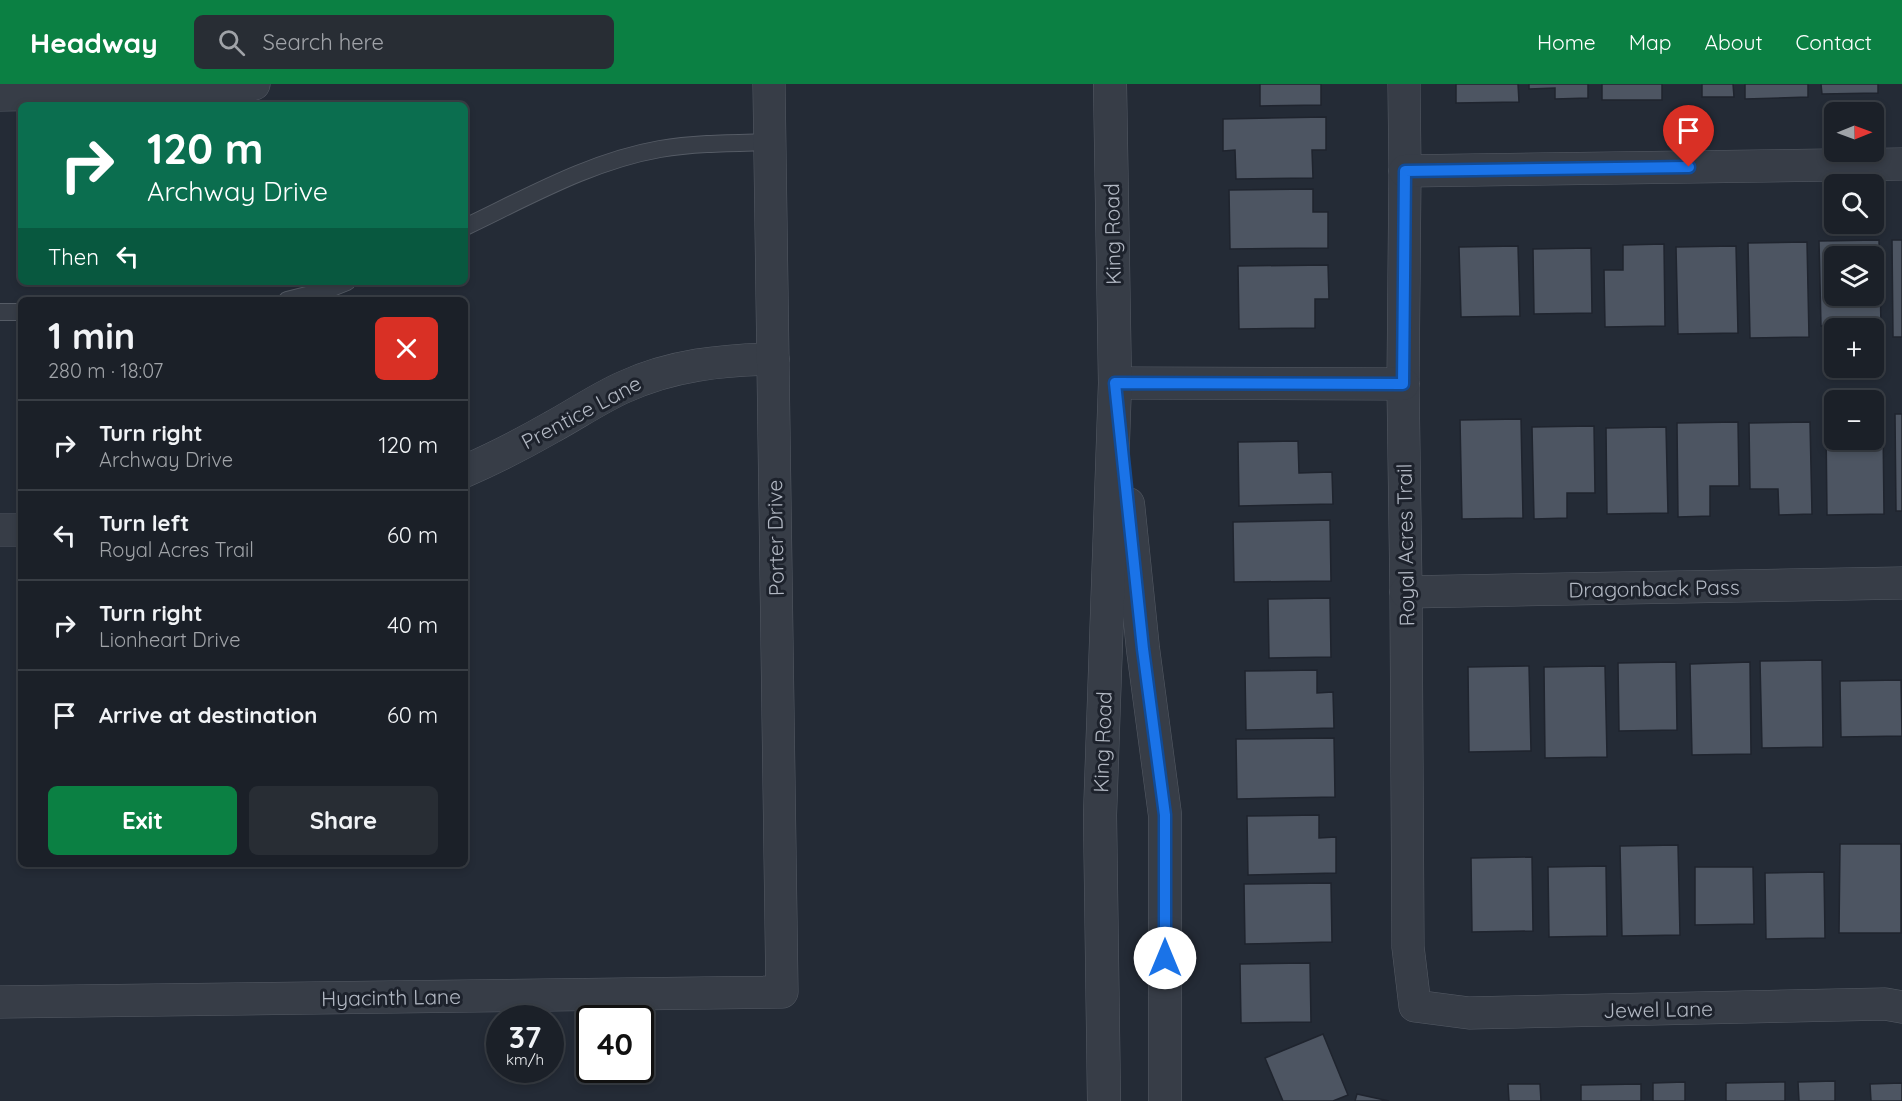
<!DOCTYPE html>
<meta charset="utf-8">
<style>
:root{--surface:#1b2028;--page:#282d34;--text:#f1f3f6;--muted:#a0a3a8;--line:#393e45;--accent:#0b8043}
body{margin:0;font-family:Quicksand,sans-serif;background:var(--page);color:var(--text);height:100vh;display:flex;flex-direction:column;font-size:22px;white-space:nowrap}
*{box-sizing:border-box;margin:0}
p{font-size:20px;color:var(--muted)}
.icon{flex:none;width:33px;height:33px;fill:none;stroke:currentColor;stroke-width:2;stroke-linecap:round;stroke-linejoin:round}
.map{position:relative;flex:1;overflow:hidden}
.panel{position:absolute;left:18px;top:213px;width:450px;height:570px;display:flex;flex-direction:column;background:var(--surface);border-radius:9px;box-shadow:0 3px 9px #0003,0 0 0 2px var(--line)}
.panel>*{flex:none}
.banner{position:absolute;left:18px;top:18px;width:450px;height:183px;border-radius:9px;box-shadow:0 3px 9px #0003,0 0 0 2px var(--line);background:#0b6e4f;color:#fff;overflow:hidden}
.needle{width:39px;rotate:89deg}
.buttons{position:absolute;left:1824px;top:18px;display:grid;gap:12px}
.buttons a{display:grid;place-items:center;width:60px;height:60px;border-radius:9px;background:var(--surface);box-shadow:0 3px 9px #0003,0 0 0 2px var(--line);font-size:30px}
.speed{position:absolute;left:486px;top:921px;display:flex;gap:12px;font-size:30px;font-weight:700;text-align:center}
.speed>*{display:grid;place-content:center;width:78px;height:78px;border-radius:50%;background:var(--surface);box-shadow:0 3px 9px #0003,0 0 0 2px var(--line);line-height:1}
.speed small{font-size:15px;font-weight:400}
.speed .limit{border:3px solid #111;border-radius:9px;background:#fff;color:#111}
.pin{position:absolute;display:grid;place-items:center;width:51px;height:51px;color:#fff;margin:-62px -26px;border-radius:50% 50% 50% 0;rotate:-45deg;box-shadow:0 0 6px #0007}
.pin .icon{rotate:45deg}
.me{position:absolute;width:66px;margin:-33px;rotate:0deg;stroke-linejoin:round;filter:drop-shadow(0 0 4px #0008)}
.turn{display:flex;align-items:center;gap:21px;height:126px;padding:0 30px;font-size:27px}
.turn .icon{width:78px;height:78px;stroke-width:2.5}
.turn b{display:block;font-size:42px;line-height:51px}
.then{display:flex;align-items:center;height:57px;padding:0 30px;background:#0003;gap:12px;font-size:22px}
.round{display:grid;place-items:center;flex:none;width:63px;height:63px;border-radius:9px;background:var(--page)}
.overview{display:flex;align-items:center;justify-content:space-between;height:102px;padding:0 30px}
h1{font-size:36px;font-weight:700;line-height:45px}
.cta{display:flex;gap:12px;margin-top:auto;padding:12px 30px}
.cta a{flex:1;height:69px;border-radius:9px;background:var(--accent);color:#fff;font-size:24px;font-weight:700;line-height:69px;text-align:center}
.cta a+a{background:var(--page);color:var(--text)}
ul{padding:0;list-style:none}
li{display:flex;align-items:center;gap:18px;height:90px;padding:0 30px;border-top:2px solid var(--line)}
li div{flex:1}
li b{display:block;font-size:22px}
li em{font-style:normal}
header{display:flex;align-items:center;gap:36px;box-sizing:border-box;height:84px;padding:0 30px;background:var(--accent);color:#fff}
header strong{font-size:28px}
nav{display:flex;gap:33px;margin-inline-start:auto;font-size:21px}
.search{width:420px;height:54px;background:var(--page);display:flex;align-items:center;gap:15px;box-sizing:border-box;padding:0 21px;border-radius:9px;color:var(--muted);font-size:22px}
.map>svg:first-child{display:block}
.building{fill:#4d5562;stroke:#1f242e;stroke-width:1.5;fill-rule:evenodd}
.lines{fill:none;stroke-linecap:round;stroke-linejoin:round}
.service-casing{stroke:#555b65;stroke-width:18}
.minor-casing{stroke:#555b65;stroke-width:33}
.tertiary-casing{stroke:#555b65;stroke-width:34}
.service{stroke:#373d47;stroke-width:16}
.minor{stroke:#373d47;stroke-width:32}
.tertiary{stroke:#373d47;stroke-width:33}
.route-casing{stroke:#114b97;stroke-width:15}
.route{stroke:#1a73e8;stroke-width:10}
.labels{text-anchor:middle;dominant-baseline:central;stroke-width:6;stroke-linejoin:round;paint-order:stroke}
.street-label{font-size:21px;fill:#b2b8c3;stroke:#1d222c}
</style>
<header>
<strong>Headway</strong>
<div class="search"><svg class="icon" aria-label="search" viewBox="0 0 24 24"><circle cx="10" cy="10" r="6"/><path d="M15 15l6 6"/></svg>Search here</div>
<nav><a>Home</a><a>Map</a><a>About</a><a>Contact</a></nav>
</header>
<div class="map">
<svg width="1902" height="1017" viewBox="0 0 1902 1017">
<rect width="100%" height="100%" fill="#242b36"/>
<g class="building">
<path d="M1260,0h61v21l-61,1z"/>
<path d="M1456,0h62l1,18 -63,1z"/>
<path d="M1529,0h59v14l-33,1v-11l-26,1z"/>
<rect x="1602" y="0" width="60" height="16"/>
<path d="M1702,0h31l1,13h-32z"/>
<path d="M1745,0h63v13l-63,2z"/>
<path d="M1821,0h57v9l-56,1z"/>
<path d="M1326,33v33h-14l1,28 -77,1 -1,-29 -12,1v-32z"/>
<path d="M1313,105v23h15v36l-98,1 -1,-59z"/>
<path d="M1879,156l2,85 -60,1 -2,-85zM1834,172h40v40h-40z"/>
<path d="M1892,156h10v97h-9z"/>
<path d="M1807,158l2,95 -59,1 -2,-95z"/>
<path d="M1664,160l1,82 -60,1 -1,-57h19v-25z"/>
<path d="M1518,162l2,70 -59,1 -2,-70z"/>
<path d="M1736,162l2,87 -60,1 -2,-87z"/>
<path d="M1591,164l1,65 -58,1 -1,-65z"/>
<path d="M1328,181l1,34h-14v29l-76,1 -1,-63z"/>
<path d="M1895,330h7v97h-6z"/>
<path d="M1521,335l2,99 -61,1 -2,-99z"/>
<path d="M1738,338l1,64h-29v30l-32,1 -1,-94z"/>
<path d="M1810,338l2,92 -33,1 -1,-26h-28l-1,-66z"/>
<path d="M1874,341h9l1,89 -57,1 -1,-89h8v14h40z"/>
<path d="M1594,342l1,67h-28v25l-33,1 -2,-92z"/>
<path d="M1666,343l2,86 -61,1 -1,-86z"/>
<path d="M1298,357l1,32 33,-1 1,32 -94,2 -1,-64z"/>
<path d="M1330,436l1,61 -97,1 -1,-60z"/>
<path d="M1330,514l1,59 -62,1 -1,-59z"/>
<path d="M1822,576l1,87 -61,1 -2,-87z"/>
<path d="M1676,578l1,68 -58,1 -1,-68z"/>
<path d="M1750,578l1,92 -59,1 -2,-91z"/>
<path d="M1529,582l2,85 -62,1 -1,-85z"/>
<path d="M1605,582l2,91 -62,1 -1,-91z"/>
<path d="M1317,586v23l16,-1 1,36 -88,2 -1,-59z"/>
<path d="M1901,596l1,56 -61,1 -1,-56z"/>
<path d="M1334,654l1,59 -98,2 -1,-60z"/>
<path d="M1319,731v23l17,-1v36l-88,2 -1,-59z"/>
<path d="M1840,760h61v89h-62z"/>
<path d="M1678,761l2,90 -58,1 -2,-90z"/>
<path d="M1532,773l1,74 -61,1 -1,-74z"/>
<path d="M1606,782l1,70 -58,1 -1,-70z"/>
<path d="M1695,783h58l1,57 -59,1z"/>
<path d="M1824,788l1,66 -59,1 -1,-66z"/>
<path d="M1331,799l1,59 -87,2 -1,-60z"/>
<path d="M1310,879l1,59 -70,1 -1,-59z"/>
<path d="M1323,950l25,61 -15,6h-50l-18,-43z"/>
<path d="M1835,997v20h-36l-1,-19z"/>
<path d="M1685,998v19h-32v-18z"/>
<path d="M1785,998v19h-59v-18z"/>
<path d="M1902,999v18h-31l-1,-17z"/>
<path d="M1508,1000h32l1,17h-32z"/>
<path d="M1641,1000v17h-60v-16z"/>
<path d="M1357,1010l32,7h-34z"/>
</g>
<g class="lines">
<defs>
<g id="service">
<path d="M465,143c63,-30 126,-66 195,-78 36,-6 73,-6 110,-7"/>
<path d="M287,216l40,-10 20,-8"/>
<path d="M0,228h21"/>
</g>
<g id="minor">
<path d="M1404,0l1,87 -2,213 3,208 2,355 7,59 54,7 416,-9 17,3"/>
<path d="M0,11l189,-3 29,-1 36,-7"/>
<path d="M1405,87l497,-7"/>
<path d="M1115,299l288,1"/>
<path d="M465,387c30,-13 59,-28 87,-44 24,-13 47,-29 72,-40 48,-22 98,-27 149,-28"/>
<path d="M0,446h21"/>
<path d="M1406,508l496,-9"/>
<path d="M0,918l782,-10 -13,-908"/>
</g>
<g id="tertiary">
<path d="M1128,420l15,145 22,166v286"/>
<path d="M1104,1017l-4,-286 15,-432 -5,-299"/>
</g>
</defs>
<use href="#service" class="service-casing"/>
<use href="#minor" class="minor-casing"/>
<use href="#tertiary" class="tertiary-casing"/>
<use href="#service" class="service"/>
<use href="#minor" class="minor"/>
<use href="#tertiary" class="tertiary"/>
</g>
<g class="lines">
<defs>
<path id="route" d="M1165,874v-143l-22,-166 -28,-266 288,1 2,-213 284,-4"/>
</defs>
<use href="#route" class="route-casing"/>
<use href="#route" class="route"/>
</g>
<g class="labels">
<g class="street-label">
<text transform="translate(1112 150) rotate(-91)">King Road</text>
<text transform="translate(581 328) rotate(-28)">Prentice Lane</text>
<text transform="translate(775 454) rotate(-91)">Porter Drive</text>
<text transform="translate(1405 461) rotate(-91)">Royal Acres Trail</text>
<text transform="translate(1654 504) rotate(-1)">Dragonback Pass</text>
<text transform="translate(1102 658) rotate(-88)">King Road</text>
<text transform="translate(391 913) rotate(-1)">Hyacinth Lane</text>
<text transform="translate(1658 925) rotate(-1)">Jewel Lane</text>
</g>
</g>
</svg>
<div class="buttons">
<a><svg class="needle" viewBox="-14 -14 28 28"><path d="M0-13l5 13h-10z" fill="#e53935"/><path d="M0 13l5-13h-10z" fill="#a0a3a8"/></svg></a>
<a><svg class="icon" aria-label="search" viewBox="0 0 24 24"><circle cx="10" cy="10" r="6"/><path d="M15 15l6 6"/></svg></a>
<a><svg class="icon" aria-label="layers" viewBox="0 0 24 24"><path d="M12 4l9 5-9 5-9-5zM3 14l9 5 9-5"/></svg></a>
<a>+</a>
<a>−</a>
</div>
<div class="speed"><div>37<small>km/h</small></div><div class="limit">40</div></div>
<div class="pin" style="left:1689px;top:83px;background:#d93025"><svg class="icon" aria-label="arrive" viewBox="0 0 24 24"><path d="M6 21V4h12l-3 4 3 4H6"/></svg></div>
<svg class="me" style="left:1165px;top:874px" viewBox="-20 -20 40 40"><circle r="19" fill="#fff"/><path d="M0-13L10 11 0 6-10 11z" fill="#1a73e8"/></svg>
<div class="banner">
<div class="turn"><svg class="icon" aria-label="right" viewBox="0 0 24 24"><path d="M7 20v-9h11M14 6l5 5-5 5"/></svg><div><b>120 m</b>Archway Drive</div></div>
<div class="then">Then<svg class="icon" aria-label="left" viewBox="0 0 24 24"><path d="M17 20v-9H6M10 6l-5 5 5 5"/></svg></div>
</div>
<section class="panel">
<div class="overview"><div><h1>1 min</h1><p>280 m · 18:07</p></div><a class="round" style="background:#d93025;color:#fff"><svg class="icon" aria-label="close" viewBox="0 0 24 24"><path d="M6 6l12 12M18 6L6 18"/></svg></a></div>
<ul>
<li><svg class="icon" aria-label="right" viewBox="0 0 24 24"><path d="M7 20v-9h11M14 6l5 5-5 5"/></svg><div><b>Turn right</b><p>Archway Drive</p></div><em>120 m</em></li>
<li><svg class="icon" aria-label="left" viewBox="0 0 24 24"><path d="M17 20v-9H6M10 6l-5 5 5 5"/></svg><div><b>Turn left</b><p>Royal Acres Trail</p></div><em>60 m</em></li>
<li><svg class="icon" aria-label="right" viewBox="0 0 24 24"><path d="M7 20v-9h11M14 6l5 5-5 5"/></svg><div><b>Turn right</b><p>Lionheart Drive</p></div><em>40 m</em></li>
<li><svg class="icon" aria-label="arrive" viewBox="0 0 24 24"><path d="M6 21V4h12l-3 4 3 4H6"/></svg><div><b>Arrive at destination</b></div><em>60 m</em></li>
</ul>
<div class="cta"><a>Exit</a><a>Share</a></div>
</section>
</div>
